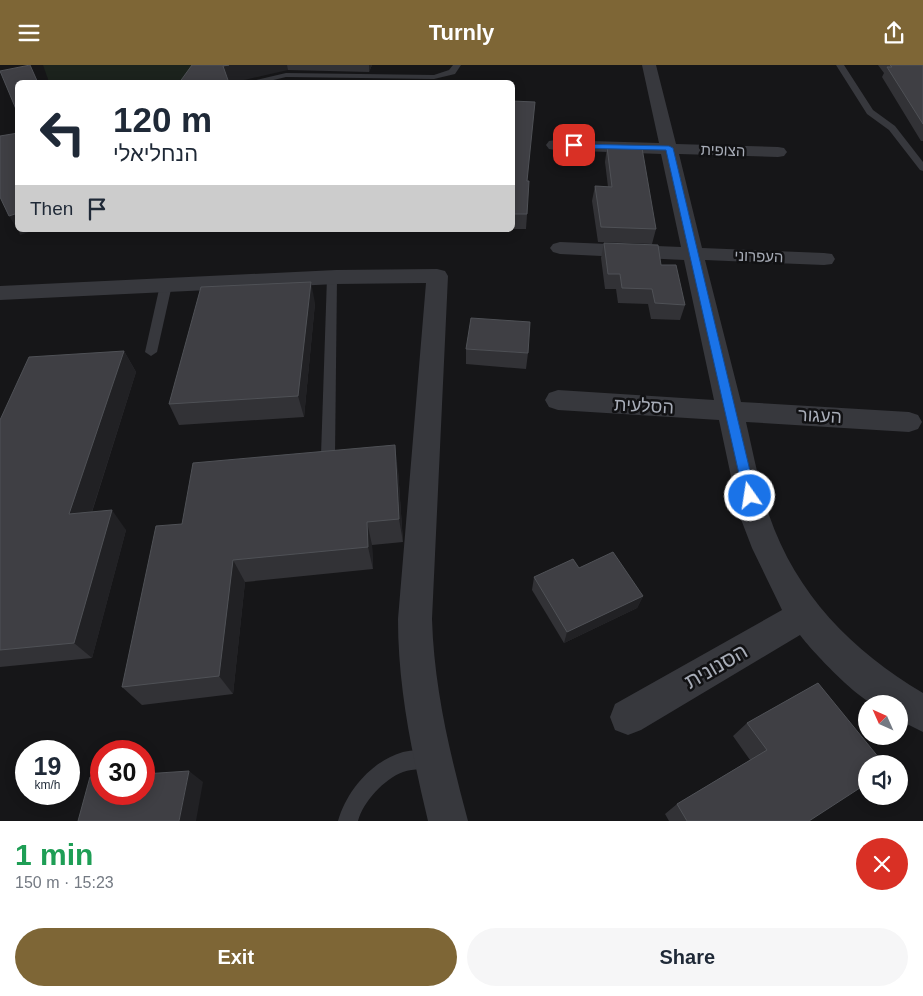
<!DOCTYPE html>
<meta charset="utf-8">
<style>
:root{--surface:#fff;--page:#f6f6f7;--text:#1f2937;--muted:#747a83;--accent:#7e6636}
body{margin:0;font-family:Arial,Heebo,sans-serif;background:var(--page);color:var(--text);height:100vh;display:flex;flex-direction:column;font-size:19px;white-space:nowrap}
*{box-sizing:border-box;margin:0}
p{font-size:16px;color:var(--muted)}
.icon{flex:none;width:28px;height:28px;fill:none;stroke:currentColor;stroke-width:2;stroke-linecap:round;stroke-linejoin:round}
.map{position:relative;height:756px;overflow:hidden}
.panel{display:flex;flex-direction:column;background:var(--surface);flex:1}
.panel>*{flex:none}
.hud{position:absolute;left:15px;top:15px;width:500px;height:152px;border-radius:8px;box-shadow:0 2px 12px #0003;background:#fff;color:var(--text);overflow:hidden}
.needle{width:32px;rotate:315deg}
.controls{position:absolute;left:858px;top:630px;display:grid;gap:10px}
.controls a{display:grid;place-items:center;width:50px;height:50px;border-radius:50%;background:var(--surface);box-shadow:0 2px 12px #0003;font-size:25px}
.speed{position:absolute;left:15px;top:675px;display:flex;gap:10px;font-size:25px;font-weight:700;text-align:center}
.speed>*{display:grid;place-content:center;width:65px;height:65px;border-radius:50%;background:var(--surface);box-shadow:0 2px 12px #0003;line-height:1}
.speed small{font-size:12px;font-weight:400}
.speed .limit{border:8px solid #d22;background:#fff;color:#111}
.pin{position:absolute;display:grid;place-items:center;width:42px;height:42px;color:#fff;margin:-21px;border-radius:10px;box-shadow:0 2px 8px #0006}
.me{position:absolute;width:55px;margin:-28px;rotate:347deg;stroke-linejoin:round;filter:drop-shadow(0 0 4px #0008)}
.turn{display:flex;align-items:center;gap:18px;height:105px;padding:0 15px;font-size:22px}
.turn .icon{width:65px;height:65px;stroke-width:2.5}
.turn b{display:block;font-size:35px;line-height:42px}
.then{display:flex;align-items:center;height:48px;padding:0 15px;background:#0003;gap:10px;font-size:19px}
.round{display:grid;place-items:center;flex:none;width:52px;height:52px;border-radius:26px;background:var(--page)}
.head{display:flex;align-items:center;justify-content:space-between;height:85px;padding:0 15px}
h1{font-size:30px;font-weight:600;line-height:38px;color:#1e9e55}
.cta{display:flex;gap:10px;margin-top:auto;padding:10px 15px}
.cta a{flex:1;height:58px;border-radius:30px;background:var(--accent);color:#fff;font-size:20px;font-weight:600;line-height:58px;text-align:center}
.cta a+a{background:var(--page);color:var(--text)}
header{display:flex;justify-content:space-between;align-items:center;height:65px;padding:0 15px;background:var(--accent);color:#fff;font-size:22px;font-weight:600}
.map>svg:first-child{display:block}
.green{fill:#1c231d}
.lines{fill:none;stroke-linecap:round;stroke-linejoin:round}
.service{fill:#37383d;fill-rule:evenodd}
.minor{fill:#37383d;fill-rule:evenodd}
.wall{fill:#323236}
.shaded-wall{fill:#212124}
.building{fill:#3f3f44;stroke:#4f5156}
.route{fill:#1a73e8;stroke:#114b97}
.labels{text-anchor:middle;dominant-baseline:central;stroke-width:5;stroke-linejoin:round;paint-order:stroke}
.far-street-label{font-size:15px;fill:#a8adb8;stroke:#111113}
.street-label{font-size:18px;fill:#a8adb8;stroke:#111113}
.near-street-label{font-size:21px;fill:#a8adb8;stroke:#111113}
</style>
<header><svg class="icon" aria-label="menu" viewBox="0 0 24 24"><path d="M4 6h16M4 12h16M4 18h16"/></svg>Turnly<svg class="icon" aria-label="share" viewBox="0 0 24 24"><path d="M12 15V3M7 8l5-5 5 5M5 13v7h14v-7"/></svg></header>
<div class="map">
<svg width="923" height="756" viewBox="0 0 923 756">
<rect width="100%" height="100%" fill="#161618"/>
<path class="green" d="M43,0h151l-12,18 -133,-1z"/>
<g class="lines">
<g class="service">
<path d="M453,0h8l-6,9 -21,5 -148,-2 -25,6h-17l42,-10 148,2 15,-5z"/>
<path d="M836,0h8l29,45 22,16 28,36v9l-3,-1 -31,-40 -22,-16z"/>
<path d="M332,209l5,3 -2,178 -2,4 -5,2 -5,-2 -2,-4 6,-178z"/>
<path d="M166,217l6,3 -15,67 -6,4 -6,-4 15,-67z"/>
<path d="M431,684l7,3 3,7 -3,7c-12,4 -24,2 -35,6 -19,7 -40,30 -45,49h-20c9,-31 34,-60 65,-69 9,-2 19,-2 28,-3z"/>
</g>
<g class="minor">
<path d="M642,0h14l20,79 102,3 6,1 3,4 -3,4 -6,1 -99,-3 23,94 122,5 8,1 3,5 -3,5 -8,1 -119,-5 36,142 168,10 9,3 4,7 -4,7 -9,3 -163,-10c7,30 13,63 23,93 27,79 83,136 154,178v39l-24,-12v-16c-8,0 -17,1 -24,0 -16,-3 -64,-54 -75,-69l-159,95 -13,5 -13,-5 -5,-13 5,-13 167,-94 -30,-62 -13,-34 -20,-94 -161,-10 -9,-3 -4,-7 4,-7 9,-3 156,10 -30,-140 -124,-6 -7,-2 -3,-4 3,-4 7,-2 121,5 -20,-93 -106,-4 -6,-1 -3,-4 3,-4 6,-1 104,3z"/>
<path d="M437,204l8,2 3,5 -16,343c2,69 18,135 36,202h-40c-16,-67 -30,-133 -30,-202l28,-336 -90,1 -336,16v-14l336,-16z"/>
</g>
</g>
<g class="wall">
<path d="M192,0h180l-3,7 -81,-2z"/>
<path d="M878,0h45v76h-2l-39,-64 2,-4z"/>
<path d="M512,36l15,80v33l-1,15h-14z"/>
<path d="M607,82l49,82 -4,15 -54,-2 -6,-41 3,-15 13,1 -3,-25z"/>
<path d="M604,178l57,22 24,40 -5,15 -29,-1 -3,-15 -30,-1 -2,-14h-11l-4,-31z"/>
<path d="M315,238l-11,114 -125,8 -10,-21z"/>
<path d="M466,284l62,4 -2,16 -60,-5z"/>
<path d="M124,286l12,21 -44,140 34,18 -34,128 -92,9v-247z"/>
<path d="M398,405l5,72 -31,3 1,24 -128,13 -12,112 -91,11 -20,-18 60,-163z"/>
<path d="M579,503l64,28 -6,12 -73,35 -32,-53 2,-13z"/>
<path d="M818,618l-9,138h-140l-4,-7 12,-10 73,-44 -17,-24 14,-13z"/>
</g>
<g class="shaded-wall">
<path d="M229,0h58l1,5 -57,13h-3l-5,-17z"/>
<path d="M369,0h3l-3,7z"/>
<path d="M18,148v17l-9,-14z"/>
<path d="M18,165h17l-15,5z"/>
<path d="M311,217l4,21 -11,114 -6,-21z"/>
<path d="M124,286l12,21 -51,161 -16,-19z"/>
<path d="M395,380l3,25 5,72 -4,-23z"/>
<path d="M112,445l14,20 -34,128 -18,-15z"/>
<path d="M367,457l5,23 1,24 -5,-22z"/>
<path d="M233,495l12,22 -12,112 -14,-18z"/>
<path d="M643,531l-6,12 -73,35 3,-11z"/>
<path d="M189,706l14,11 -7,39h-17z"/>
</g>
<g class="building">
<path d="M30,0l8,18h-20v31l-18,-43z"/>
<path d="M192,0h37l-6,1 6,17h-50z"/>
<path d="M890,0h33v59l-36,-57h5z"/>
<path d="M512,36l23,1 -8,79h2l-2,33h-15z"/>
<path d="M18,68v80l-9,3 -9,-19v-61z"/>
<path d="M607,82l35,1 14,81 -55,-2 -6,-41 17,1z"/>
<path d="M604,178l54,2 3,20h15l9,40 -30,-2 -3,-14 -30,-1 -2,-14h-12z"/>
<path d="M311,217l-13,114 -129,8 32,-117z"/>
<path d="M471,253l59,4 -2,31 -62,-4z"/>
<path d="M124,286l-55,163 43,-4 -38,133 -74,7v-230l29,-63z"/>
<path d="M395,380l4,74 -32,3 1,25 -135,13 -14,116 -97,11 34,-161 26,-2 11,-61z"/>
<path d="M613,487l30,44 -76,36 -33,-55 39,-18 6,9z"/>
<path d="M818,618l66,81h-18v20l-57,37h-122l-10,-17 90,-54 -20,-27z"/>
<path d="M189,706l-10,50h-101l12,-44h11v17h43v-20z"/>
</g>
<path class="route" d="M572,79l97,2 4,2 83,348 -2,4h-8l-2,-4 -78,-346 -92,-2 -3,-3z"/>
<g class="labels">
<g class="far-street-label">
<text transform="translate(723 85) rotate(2)">הצופית</text>
<text transform="translate(759 191) rotate(2)">העפרוני</text>
</g>
<g class="street-label">
<text transform="translate(644 341) rotate(3)">הסלעית</text>
<text transform="translate(820 351) rotate(3)">העגור</text>
</g>
<g class="near-street-label">
<text transform="translate(716 601) rotate(-30)">הסנונית</text>
</g>
</g>
</svg>
<div class="controls">
<a><svg class="needle" viewBox="-14 -14 28 28"><path d="M0-13l5 13h-10z" fill="#e53935"/><path d="M0 13l5-13h-10z" fill="#747a83"/></svg></a>
<a><svg class="icon" aria-label="sound" viewBox="0 0 24 24"><path d="M4 9h4l5-4v14l-5-4H4zM17 9q2 3 0 6"/></svg></a>
</div>
<div class="speed"><div>19<small>km/h</small></div><div class="limit">30</div></div>
<div class="pin" style="left:574px;top:80px;background:#d93025"><svg class="icon" aria-label="arrive" viewBox="0 0 24 24"><path d="M6 21V4h12l-3 4 3 4H6"/></svg></div>
<svg class="me" style="left:750px;top:431px" viewBox="-20 -20 40 40"><circle r="17" fill="#1a73e8" stroke="#fff" stroke-width="3"/><path d="M0-11L8 9 0 5-8 9z" fill="#fff"/></svg>
<div class="hud">
<div class="turn"><svg class="icon" aria-label="left" viewBox="0 0 24 24"><path d="M17 20v-9H6M10 6l-5 5 5 5"/></svg><div><b>120 m</b>הנחליאלי</div></div>
<div class="then">Then<svg class="icon" aria-label="arrive" viewBox="0 0 24 24"><path d="M6 21V4h12l-3 4 3 4H6"/></svg></div>
</div>
</div>
<section class="panel">
<div class="head"><div><h1>1 min</h1><p>150 m · 15:23</p></div><a class="round" style="background:#d93025;color:#fff"><svg class="icon" aria-label="close" viewBox="0 0 24 24"><path d="M6 6l12 12M18 6L6 18"/></svg></a></div>
<div class="cta"><a>Exit</a><a>Share</a></div>
</section>
